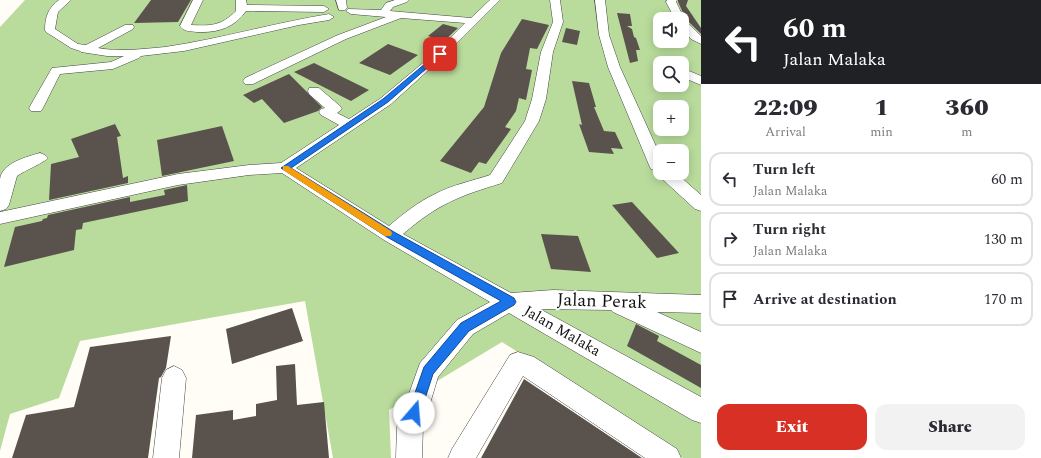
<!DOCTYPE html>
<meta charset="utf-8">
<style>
:root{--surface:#fff;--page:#f2f2f3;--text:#2b2b33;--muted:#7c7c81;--line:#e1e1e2;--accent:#d93025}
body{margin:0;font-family:Spectral,serif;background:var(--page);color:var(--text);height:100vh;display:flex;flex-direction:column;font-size:15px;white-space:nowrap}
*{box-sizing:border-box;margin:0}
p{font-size:13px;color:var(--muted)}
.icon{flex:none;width:22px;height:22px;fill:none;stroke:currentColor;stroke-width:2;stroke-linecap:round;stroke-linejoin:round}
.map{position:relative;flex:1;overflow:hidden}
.panel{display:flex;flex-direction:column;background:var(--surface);width:340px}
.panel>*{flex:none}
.top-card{background:#202124;color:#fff;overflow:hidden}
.controls{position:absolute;left:653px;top:12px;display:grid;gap:8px}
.controls a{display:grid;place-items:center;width:36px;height:36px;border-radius:8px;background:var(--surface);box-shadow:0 2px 10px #0003;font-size:20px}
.pin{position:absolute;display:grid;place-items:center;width:34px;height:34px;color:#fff;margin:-17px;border-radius:8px;box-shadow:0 2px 6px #0006}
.me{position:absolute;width:44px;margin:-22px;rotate:18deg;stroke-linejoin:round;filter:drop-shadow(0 0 3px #0008)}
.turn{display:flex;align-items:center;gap:14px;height:84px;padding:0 16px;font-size:18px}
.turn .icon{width:52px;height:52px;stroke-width:2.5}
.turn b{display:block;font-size:28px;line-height:34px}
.eta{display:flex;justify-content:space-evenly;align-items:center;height:68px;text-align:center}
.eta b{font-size:24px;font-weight:800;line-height:28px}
.primary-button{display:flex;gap:8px;margin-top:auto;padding:8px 16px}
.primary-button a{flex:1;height:46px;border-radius:12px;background:var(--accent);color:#fff;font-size:16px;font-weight:800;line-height:46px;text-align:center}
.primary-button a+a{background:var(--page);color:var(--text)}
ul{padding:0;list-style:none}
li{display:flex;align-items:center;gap:12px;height:54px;margin:0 8px 6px;padding:0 8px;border:2px solid var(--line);border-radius:12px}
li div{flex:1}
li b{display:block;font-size:15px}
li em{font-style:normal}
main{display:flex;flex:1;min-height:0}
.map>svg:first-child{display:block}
.forest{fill:#b9dc9c;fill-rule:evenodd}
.building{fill:#5a524d}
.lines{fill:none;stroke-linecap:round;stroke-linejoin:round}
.minor-casing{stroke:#444;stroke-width:1}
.minor{fill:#fff;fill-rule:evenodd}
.route{fill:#1a73e8;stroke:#114b97}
.slow{fill:#f59e0b}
.labels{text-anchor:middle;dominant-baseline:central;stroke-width:4;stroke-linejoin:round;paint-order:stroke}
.street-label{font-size:15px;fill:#111;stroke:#fff}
.near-street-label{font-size:18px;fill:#111;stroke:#fff}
</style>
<main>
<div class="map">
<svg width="701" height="458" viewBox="0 0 701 458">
<rect width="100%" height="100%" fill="#fffdf5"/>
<path class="forest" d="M25,0h676v458h-18l-181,-116 -113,68 2,48h-58l-28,-157 -225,40 -21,57 -49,16 -10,37v-424zM660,19h22v22h-22zM660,63h22v22h-22zM660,107h22v22h-22zM660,151h22v22h-22z"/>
<g class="building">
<path d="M151,0h40l-13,22 -44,1z"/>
<path d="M678,0h10l-2,6 15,22v6l-15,-15 -8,-17z"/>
<path d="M617,13l13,1 2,12h-5l5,3 2,8 2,1 4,12h-4l2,11 -8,2z"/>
<path d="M522,19l27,6 -12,24 -7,-1 -4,21 6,1 -6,30 -7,-2 -3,13 -11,16 6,2 -25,35 -7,-2 -8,11 -31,-12 44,-54 17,-54z"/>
<path d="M443,24l15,4 -14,13 -16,-5z"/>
<path d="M566,28l14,3 -3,14 -15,-3z"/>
<path d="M388,44l30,11 -28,20 -31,-12z"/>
<path d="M314,63l55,27 -18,11 -57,-29z"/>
<path d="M289,74l33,33 -4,4 -34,12 -22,-24 -8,4 -11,-8z"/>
<path d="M572,81l17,2 7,24h-2l10,24 11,1 8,17 -12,-1 3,6 -25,-2 -10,-28 3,1z"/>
<path d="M115,124l6,12 -4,1 6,41 5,-2v7l-79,17 2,-36 28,-7 -8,-18z"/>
<path d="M222,126l12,35 -72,15 -5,-36z"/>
<path d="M187,185l1,16 -105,22 -1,6 -6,1 -2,20 -70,17 11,-40 27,-6 1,-2 4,-1 1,-3 82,-18v5l35,-7 -1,-5z"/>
<path d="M632,202l47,51 -22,5 -45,-53z"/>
<path d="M541,234l37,2 13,36 -40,-3z"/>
<path d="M292,308l11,33 -71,23 -6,-35z"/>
<path d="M636,324l23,12 -2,5 44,24v23l-74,-42z"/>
<path d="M171,336l-5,32 -5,9 -2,1 -11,80h-136l14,-43 48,-8 16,-60z"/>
<path d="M295,364l2,41 27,-3 5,56h-137l4,-43 37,-5v10l23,-4v-12l21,-4 -1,-34z"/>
<path d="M524,379l118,79h-161z"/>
</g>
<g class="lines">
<defs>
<g id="minor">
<path d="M59,0h12l-13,12 -3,17 23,15 8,1 39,-20h8l1,2 -1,2 -35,19c21,4 45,1 67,-1 55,-8 109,-24 164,-33l5,3 -5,3 -30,5 -115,26 -43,5 -2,2 -26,11 -53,5 -17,34 -2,3h-10l-2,-3 23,-40 59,-6 13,-6h-17l-26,-4 -1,-1 -9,-3 -25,-16 -1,-2c0,-13 3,-22 14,-30z"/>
<path d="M193,0h10l-12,25c20,1 30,1 45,-14v-11h10l1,5 77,1 5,3 -5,3 -78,-1c-12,17 -29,22 -49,21 -7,-1 -13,0 -17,-6z"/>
<path d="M336,0h10l1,8 -2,2h-6z"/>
<path d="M395,0h14l-2,2 -14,5 -3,4 81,7 19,-18h10l-56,56 -53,48 -95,64 93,58c14,-12 29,-24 46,-32 17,-9 37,-13 55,-19l35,-54 7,-22 9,-47 12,-30 -3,-22h10l3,22 -10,30 -7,47 -7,22 -37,62c-43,13 -64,21 -99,51l108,59 42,-3 148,5v18l-44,-1 44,20v21l-88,-41 -2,-2 -71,-1 161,88v26l-9,-3 -183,-107 -36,21 -35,43 -15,50 -1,31h-26l1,-31 23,-64 37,-43 33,-18 -106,-62 -102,-67 -33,2 -71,10 -178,39v-12l178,-38 71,-9 32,-2 58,-38 -18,-10 -2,-3 2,-3 4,-1 -16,-14 -1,-3 1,-3h10l21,18 2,3 -5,4 12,6 32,-21 55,-46 29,-29 -64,-5 -55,21 -93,45h-8l-2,-3 2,-3 93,-43 48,-18 -35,-3 -5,-3 2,-2 33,1 5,-7z"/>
<path d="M595,0h10l4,35 11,32 40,88v18h16l25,22v16l-6,-2 -35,-32 -1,-5 -8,-3 -2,-4 -41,-98 -9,-32z"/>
<path d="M667,0h10l-1,2 9,18 16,16v8l-10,-5 -9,-11v-9h-7l-9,-17z"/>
<path d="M682,68l19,8v9l-19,-8z"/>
<path d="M40,153l5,2 3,3c-3,4 -24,13 -31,18l-8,29 -3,4 -6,2c0,-10 0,-21 0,-32 2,-16 26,-22 40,-26z"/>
<path d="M518,352l16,5 143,92 4,9h-36l-122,-82 -47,82h-28l4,-9 58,-94z"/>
<path d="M174,366l8,4 4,8 -7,80h-26l9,-80 4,-8z"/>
</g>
</defs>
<use href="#minor" class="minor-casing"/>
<use href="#minor" class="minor"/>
</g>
<path class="route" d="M438,53l5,1 -55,48 -97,66 103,64 120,66 2,4 -2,3 -45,26 -36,43 -14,43 -5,2 -4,-2 -2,-4 16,-46 37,-44 40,-22 -114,-64 -106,-69 102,-69z"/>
<path class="slow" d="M283,166h5l103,65 1,2 -1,3h-6l-102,-66z"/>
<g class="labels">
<g class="street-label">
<text transform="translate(562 331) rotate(30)">Jalan Malaka</text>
</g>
<g class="near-street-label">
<text transform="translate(602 301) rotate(2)">Jalan Perak</text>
</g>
</g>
</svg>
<div class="controls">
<a><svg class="icon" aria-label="sound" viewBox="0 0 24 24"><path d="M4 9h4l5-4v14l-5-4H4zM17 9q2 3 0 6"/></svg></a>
<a><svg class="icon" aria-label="search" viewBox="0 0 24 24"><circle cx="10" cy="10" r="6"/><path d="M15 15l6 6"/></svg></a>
<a>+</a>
<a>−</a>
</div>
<div class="pin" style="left:440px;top:54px;background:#d93025"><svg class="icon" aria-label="arrive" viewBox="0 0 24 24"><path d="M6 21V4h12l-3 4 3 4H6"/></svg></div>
<svg class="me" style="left:414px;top:413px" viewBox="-20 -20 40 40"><circle r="19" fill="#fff"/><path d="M0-13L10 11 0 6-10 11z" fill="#1a73e8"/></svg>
</div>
<section class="panel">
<div class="top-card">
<div class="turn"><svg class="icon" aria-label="left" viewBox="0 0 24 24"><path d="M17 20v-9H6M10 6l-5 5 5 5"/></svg><div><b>60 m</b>Jalan Malaka</div></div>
</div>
<div class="eta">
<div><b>22:09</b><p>Arrival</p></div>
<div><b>1</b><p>min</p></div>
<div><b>360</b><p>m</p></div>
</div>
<ul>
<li><svg class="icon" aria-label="left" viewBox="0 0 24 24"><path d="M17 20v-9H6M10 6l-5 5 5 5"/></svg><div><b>Turn left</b><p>Jalan Malaka</p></div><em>60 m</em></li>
<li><svg class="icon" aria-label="right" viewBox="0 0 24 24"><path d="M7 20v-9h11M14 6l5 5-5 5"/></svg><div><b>Turn right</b><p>Jalan Malaka</p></div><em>130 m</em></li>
<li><svg class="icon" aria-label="arrive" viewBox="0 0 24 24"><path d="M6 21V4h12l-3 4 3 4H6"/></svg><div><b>Arrive at destination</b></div><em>170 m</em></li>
</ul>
<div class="primary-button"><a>Exit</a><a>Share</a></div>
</section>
</main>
